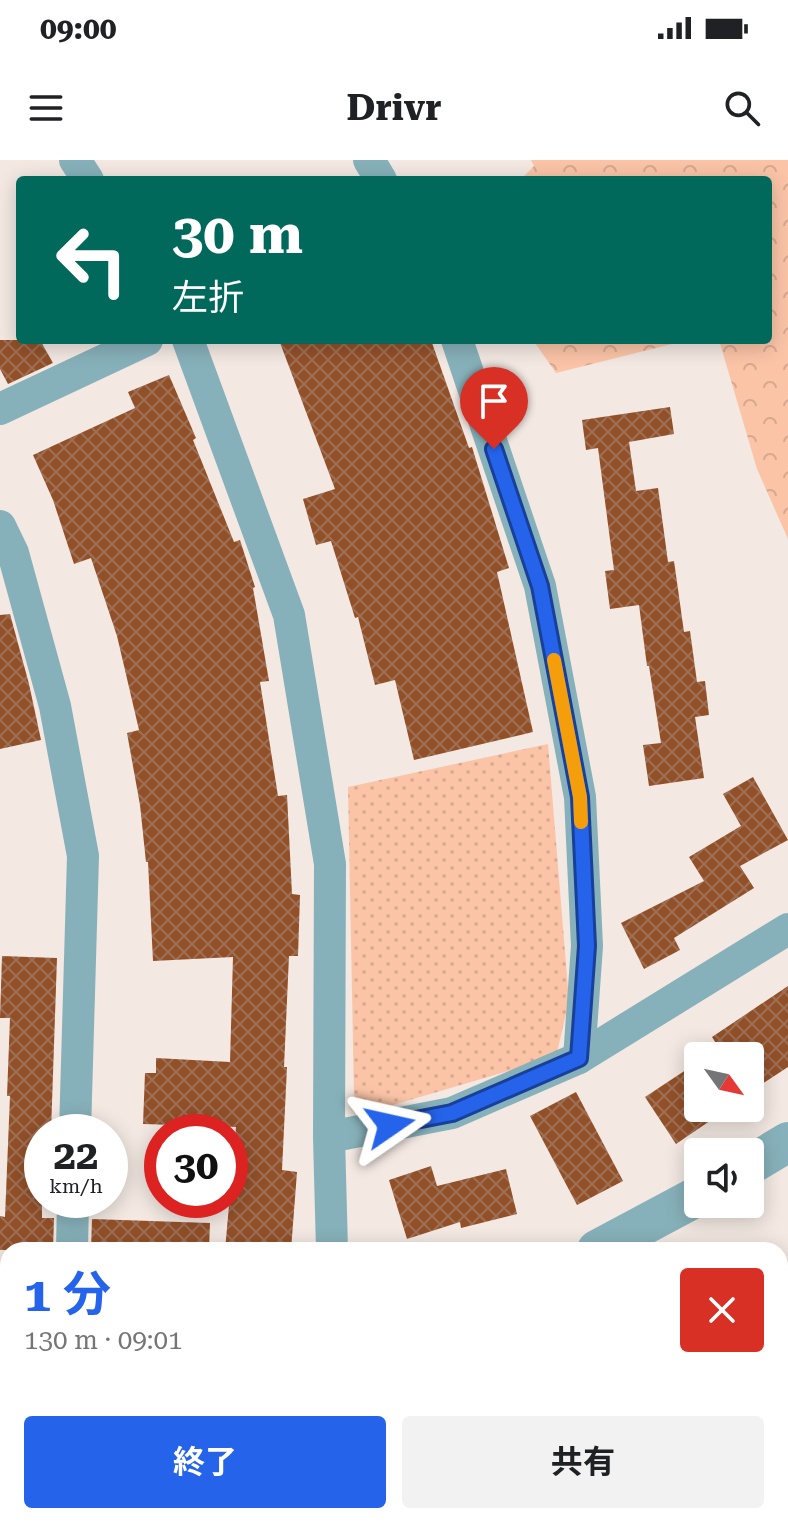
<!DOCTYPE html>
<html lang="ja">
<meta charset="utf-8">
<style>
:root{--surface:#fff;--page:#f2f2f2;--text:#202124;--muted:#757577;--accent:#2563eb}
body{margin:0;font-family:"Roboto Serif","Noto Sans JP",serif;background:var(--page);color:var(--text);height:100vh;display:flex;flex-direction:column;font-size:30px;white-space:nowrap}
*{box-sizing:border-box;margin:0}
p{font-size:26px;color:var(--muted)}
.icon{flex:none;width:44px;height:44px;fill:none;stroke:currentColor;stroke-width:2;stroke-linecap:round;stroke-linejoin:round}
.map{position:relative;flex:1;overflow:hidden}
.panel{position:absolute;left:0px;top:1082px;width:788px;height:282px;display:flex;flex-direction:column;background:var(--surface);border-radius:24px 24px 0 0;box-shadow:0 4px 20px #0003}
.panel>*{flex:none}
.guide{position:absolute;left:16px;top:16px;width:756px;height:168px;border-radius:8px;box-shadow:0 4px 20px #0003;background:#00695c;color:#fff;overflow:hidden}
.needle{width:52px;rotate:123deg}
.buttons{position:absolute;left:684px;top:882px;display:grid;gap:16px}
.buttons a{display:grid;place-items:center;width:80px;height:80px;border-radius:8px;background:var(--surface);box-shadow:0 4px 20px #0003;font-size:40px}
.speed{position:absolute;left:24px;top:954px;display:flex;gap:16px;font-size:40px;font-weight:700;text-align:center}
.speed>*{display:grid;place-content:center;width:104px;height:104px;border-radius:50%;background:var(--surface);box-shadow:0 4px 20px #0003;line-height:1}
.speed small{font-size:20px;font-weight:400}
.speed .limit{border:12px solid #d22;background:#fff;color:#111}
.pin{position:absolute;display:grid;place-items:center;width:68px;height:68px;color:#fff;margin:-82px -34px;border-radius:50% 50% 50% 0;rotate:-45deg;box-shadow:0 0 8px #0007}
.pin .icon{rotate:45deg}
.me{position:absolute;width:88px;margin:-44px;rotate:79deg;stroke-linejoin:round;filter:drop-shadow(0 0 6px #0008)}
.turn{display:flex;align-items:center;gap:28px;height:168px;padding:0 24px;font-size:36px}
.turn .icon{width:104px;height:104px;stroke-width:2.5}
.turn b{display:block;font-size:56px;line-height:68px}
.round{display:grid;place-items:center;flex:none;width:84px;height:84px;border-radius:8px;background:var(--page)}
.headline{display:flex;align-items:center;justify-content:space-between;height:136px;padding:0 24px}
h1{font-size:48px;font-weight:700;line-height:60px;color:var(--accent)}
.cta{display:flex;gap:16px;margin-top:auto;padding:16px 24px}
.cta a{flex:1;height:92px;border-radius:8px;background:var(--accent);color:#fff;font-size:32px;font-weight:700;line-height:92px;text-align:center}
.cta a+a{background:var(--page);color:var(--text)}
.status{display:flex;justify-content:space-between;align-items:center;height:56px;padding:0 40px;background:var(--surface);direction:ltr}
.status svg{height:22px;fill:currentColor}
header{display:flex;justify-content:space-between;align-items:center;height:104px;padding:0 24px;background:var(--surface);font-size:36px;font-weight:700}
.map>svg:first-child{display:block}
.forest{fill:url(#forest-crowns)}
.park{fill:url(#park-dots)}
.building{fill:url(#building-cross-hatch)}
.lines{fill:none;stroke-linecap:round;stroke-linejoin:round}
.minor{stroke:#87b1ba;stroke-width:32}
.tertiary{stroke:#87b1ba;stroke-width:40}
.route-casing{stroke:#184099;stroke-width:20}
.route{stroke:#2563eb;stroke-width:14}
.slow{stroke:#f59e0b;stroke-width:14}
</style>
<div class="status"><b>09:00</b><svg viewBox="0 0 49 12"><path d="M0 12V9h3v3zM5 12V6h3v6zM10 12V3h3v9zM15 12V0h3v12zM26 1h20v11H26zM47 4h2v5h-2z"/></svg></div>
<header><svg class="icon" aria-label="menu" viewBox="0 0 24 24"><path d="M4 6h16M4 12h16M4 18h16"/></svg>Drivr<svg class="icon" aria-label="search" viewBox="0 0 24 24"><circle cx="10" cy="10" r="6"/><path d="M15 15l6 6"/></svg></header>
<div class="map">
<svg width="788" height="1363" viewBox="0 0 788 1363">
<defs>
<pattern id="forest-crowns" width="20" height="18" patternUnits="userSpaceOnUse" patternTransform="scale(2)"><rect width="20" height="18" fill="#fbc4a7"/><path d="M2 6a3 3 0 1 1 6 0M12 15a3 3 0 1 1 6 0" fill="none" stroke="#d6a88f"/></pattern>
<pattern id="park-dots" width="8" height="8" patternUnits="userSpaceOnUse" patternTransform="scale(2)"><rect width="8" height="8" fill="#fbc4a7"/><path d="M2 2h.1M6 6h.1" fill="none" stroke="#d6a88f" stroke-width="1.8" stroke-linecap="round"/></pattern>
<pattern id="building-cross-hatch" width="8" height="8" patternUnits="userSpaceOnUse" patternTransform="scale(2)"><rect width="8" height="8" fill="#925029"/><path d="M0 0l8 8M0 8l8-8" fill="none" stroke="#9e6f54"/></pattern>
</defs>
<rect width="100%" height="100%" fill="#f3e8e2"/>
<g class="forest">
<path d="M531,0h257v379l-31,-70 -38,-129h49v-160h-248l14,-14z"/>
<path d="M533,180h155l-132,33z"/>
</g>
<path class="park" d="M548,584l21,257 -13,56 -187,55 -15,-17 -6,-308z"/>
<g class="building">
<path d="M0,180h40l13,23 -45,21 -8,-15z"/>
<path d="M279,180h152l38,108 3,-1 37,121 -12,4 36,160 -119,28 -19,-80 -20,5 -17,-68 -3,1 -24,-77 -15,4 -13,-46 32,-10z"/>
<path d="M169,215l27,63 -3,2 41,102 6,-2 15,47 -2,1 16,93 -9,1 18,114 9,-1 5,99 8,1 -2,61h-9l-5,111h3l-5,103 15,2 -6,78h-66l11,-123 -93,-3 2,-51h11v-15l74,4 3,-105 -80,4 -5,-99h-2l-6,-57 -13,-72 12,-3 -22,-94 -26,-78 -17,6 -21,-64 -20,-45 102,-47 -7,-16z"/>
<path d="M670,247l4,27 -45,8 7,49 22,-3 10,74 6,-1 10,71 6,-1 7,51 8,-1 4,34 -14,2 9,61 -55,8 -6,-41 18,-2 -12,-77h-2l-8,-61 -29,4 -5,-38 9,-1 -16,-122 -12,2 -4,-30z"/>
<path d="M10,454l19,70 12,56 -41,9v-134z"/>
<path d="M753,617l35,63 -48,26 14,22 -80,50 6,12 -36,19 -23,-46 83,-42 -15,-24 52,-31 -18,-32z"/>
<path d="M2,796l55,2 -6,174h-9v86h12l-1,32h-53v-34l5,1 5,-121h-3l3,-78h-10z"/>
<path d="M788,826v81l-38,25v-36h-43l12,-8 -7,-11z"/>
<path d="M698,902v46h27l-3,2 1,2 -47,32 -31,-47z"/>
<path d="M576,932l47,89 -46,24 -47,-89z"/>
<path d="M431,1006l6,20 69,-17 11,45 -56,14 -1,-6 -53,17 -18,-59z"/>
<path d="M92,1059l118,4 -1,27h-118z"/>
</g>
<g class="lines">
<g class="minor">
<path d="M75,0l13,20"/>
<path d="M369,0l12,20"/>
<path d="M188,180l101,275 41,249 -1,273"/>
<path d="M457,180l83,246 40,211 7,149 -8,112"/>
<path d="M0,249l147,-69"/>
<path d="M0,366l13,27 42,153 28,150 -8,276"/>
<path d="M72,1090l1,-50"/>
<path d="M332,1090l-3,-113 123,-24 127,-55 209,-129"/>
<path d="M780,1317l8,-4"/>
<path d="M339,1356v7"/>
<path d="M62,1363v-7"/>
<path d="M689,1363l14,-7"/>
</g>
<g class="tertiary">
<path d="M750,1005l38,-23"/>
<path d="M597,1090l101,-54"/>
<path d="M0,1153h8"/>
</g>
</g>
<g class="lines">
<defs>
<path id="route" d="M390,965l62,-12 127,-55 8,-112 -7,-149 -40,-211 -46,-137"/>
</defs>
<use href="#route" class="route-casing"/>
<use href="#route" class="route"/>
<path class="slow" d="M554,500l26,137 1,25"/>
</g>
</svg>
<div class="buttons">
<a><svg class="needle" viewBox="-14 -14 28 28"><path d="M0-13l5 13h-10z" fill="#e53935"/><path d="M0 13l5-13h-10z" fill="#757577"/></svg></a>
<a><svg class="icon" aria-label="sound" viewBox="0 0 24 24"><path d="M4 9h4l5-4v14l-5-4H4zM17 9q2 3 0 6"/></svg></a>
</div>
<div class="speed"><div>22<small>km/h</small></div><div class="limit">30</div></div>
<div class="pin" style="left:494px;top:289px;background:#d93025"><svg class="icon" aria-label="arrive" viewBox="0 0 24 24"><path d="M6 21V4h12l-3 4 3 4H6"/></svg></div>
<svg class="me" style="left:390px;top:965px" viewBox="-20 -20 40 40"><path d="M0-17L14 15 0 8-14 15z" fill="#2563eb" stroke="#fff" stroke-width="4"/></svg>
<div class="guide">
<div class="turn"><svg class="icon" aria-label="left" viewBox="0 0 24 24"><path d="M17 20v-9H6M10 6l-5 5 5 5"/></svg><div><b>30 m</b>左折</div></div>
</div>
<section class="panel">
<div class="headline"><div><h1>1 分</h1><p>130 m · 09:01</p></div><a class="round" style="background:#d93025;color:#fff"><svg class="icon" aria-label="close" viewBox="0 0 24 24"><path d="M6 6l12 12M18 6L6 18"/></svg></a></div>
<div class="cta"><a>終了</a><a>共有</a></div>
</section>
</div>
